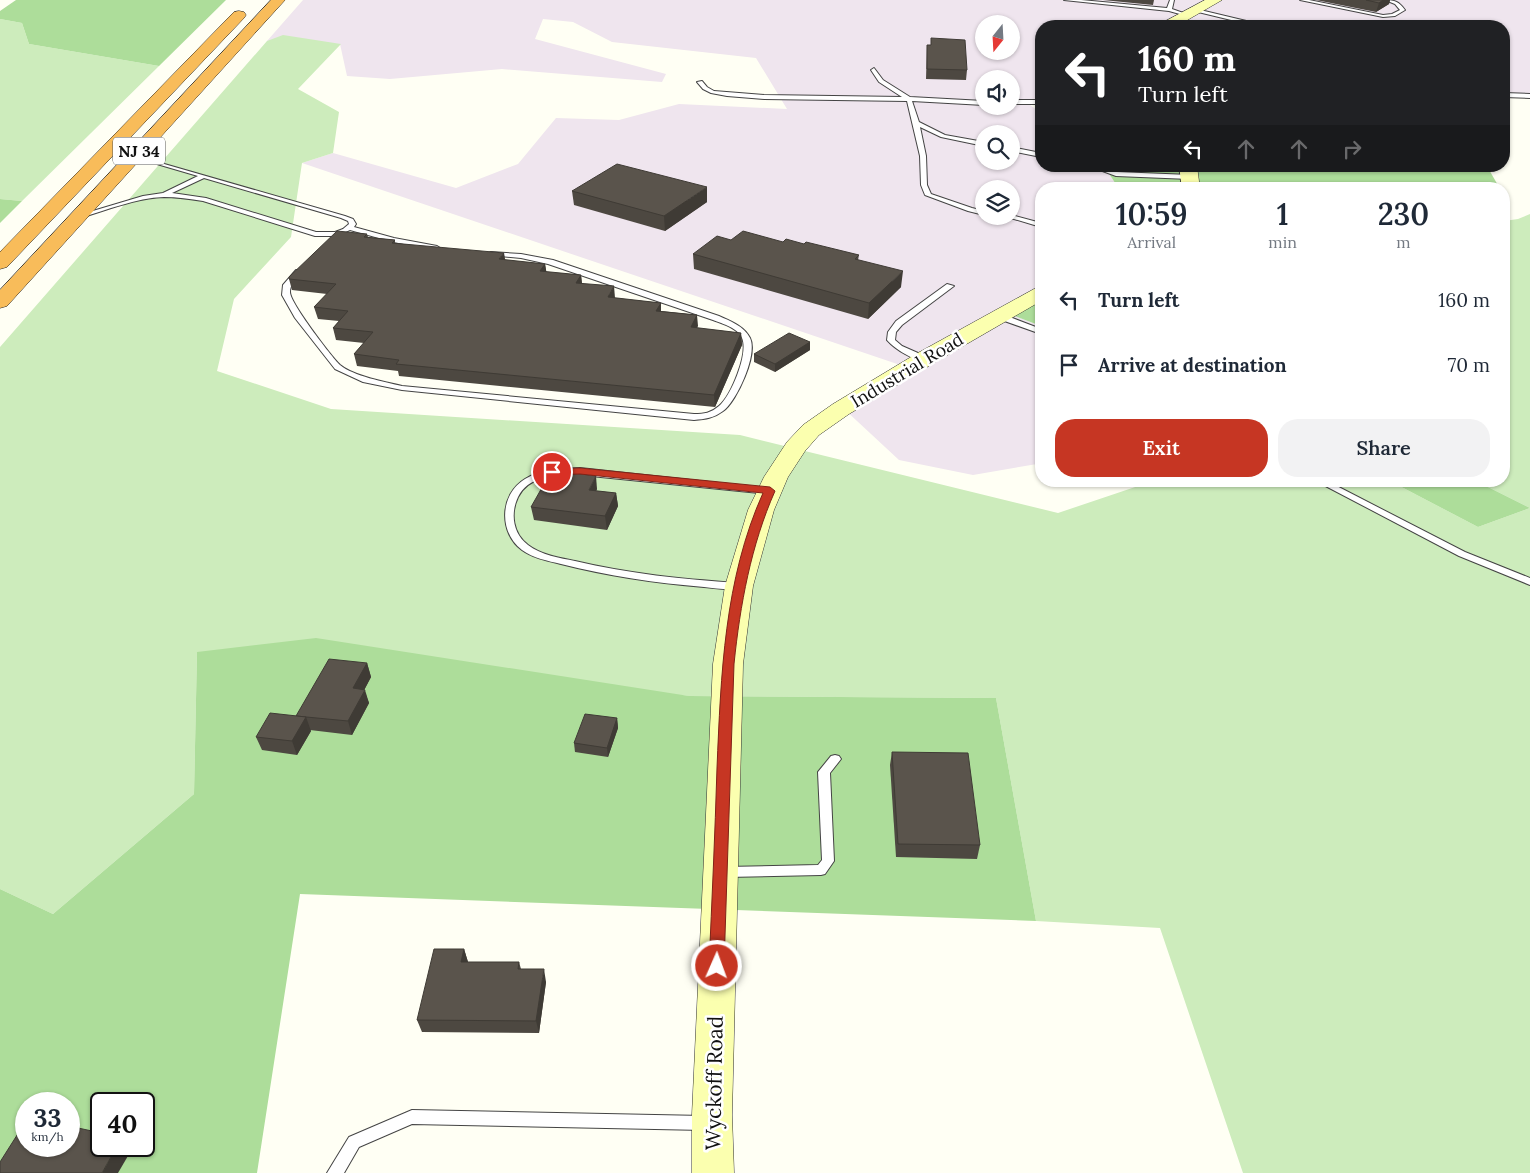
<!DOCTYPE html>
<style>
:root{--surface:#fff;--page:#f2f2f3;--text:#1f2937;--muted:#747a83;--accent:#c63623}
body{margin:0;font-family:Lora,serif;background:var(--page);color:var(--text);height:100vh;display:flex;flex-direction:column;font-size:19px;white-space:nowrap}
*{box-sizing:border-box;margin:0}
p{font-size:16px;color:var(--muted)}
.icon{flex:none;width:28px;height:28px;fill:none;stroke:currentColor;stroke-width:2;stroke-linecap:round;stroke-linejoin:round}
.map{position:relative;flex:1;overflow:hidden}
.drawer{position:absolute;left:1035px;top:182px;width:475px;height:305px;display:flex;flex-direction:column;background:var(--surface);border-radius:20px;box-shadow:0 1px 4px #0004}
.drawer>*{flex:none}
.top-card{position:absolute;left:1035px;top:20px;width:475px;height:152px;border-radius:20px;box-shadow:0 1px 4px #0004;background:#202124;color:#fff;overflow:hidden}
.needle{width:32px;rotate:198deg}
.controls{position:absolute;left:975px;top:15px;display:grid;gap:10px}
.controls a{display:grid;place-items:center;width:45px;height:45px;border-radius:50%;background:var(--surface);box-shadow:0 1px 4px #0004;font-size:25px}
.speed{position:absolute;left:15px;top:1092px;display:flex;gap:10px;font-size:25px;font-weight:700;text-align:center}
.speed>*{display:grid;place-content:center;width:65px;height:65px;border-radius:50%;background:var(--surface);box-shadow:0 1px 4px #0004;line-height:1}
.speed small{font-size:12px;font-weight:400}
.speed .limit{border:2px solid #111;border-radius:8px;background:#fff;color:#111}
.pin{position:absolute;display:grid;place-items:center;width:42px;height:42px;color:#fff;margin:-21px;border:2px solid #fff;border-radius:50%;box-shadow:0 1px 5px #0007}
.me{position:absolute;width:55px;margin:-28px;rotate:2deg;stroke-linejoin:round;filter:drop-shadow(0 0 4px #0008)}
.turn{display:flex;align-items:center;gap:18px;height:105px;padding:0 20px;font-size:22px}
.turn .icon{width:65px;height:65px;stroke-width:2.5}
.turn b{display:block;font-size:35px;line-height:42px}
.lanes{display:flex;align-items:center;height:48px;padding:0 20px;background:#0003;justify-content:center;gap:25px;direction:ltr}
.lanes .off{opacity:.35}
.eta{display:flex;justify-content:space-evenly;align-items:center;height:85px;text-align:center}
.eta b{font-size:30px;font-weight:600;line-height:35px}
.cta{display:flex;gap:10px;margin-top:auto;padding:10px 20px}
.cta a{flex:1;height:58px;border-radius:20px;background:var(--accent);color:#fff;font-size:20px;font-weight:600;line-height:58px;text-align:center}
.cta a+a{background:var(--page);color:var(--text)}
ul{padding:0;list-style:none}
li{display:flex;align-items:center;gap:15px;height:65px;padding:0 20px}
li div{flex:1}
li b{display:block;font-size:19px}
li em{font-style:normal}
.map>svg:first-child{display:block}
.industrial{fill:#efe5ee;fill-rule:evenodd}
.green{fill:#cdecbc}
.forest{fill:#addd9a;fill-rule:evenodd}
.lines{fill:none;stroke-linecap:round;stroke-linejoin:round}
.lane-casing{stroke:#444;stroke-width:2}
.secondary-casing{stroke:#333;stroke-width:1}
.highway-casing{stroke:#222;stroke-width:1}
.lane{fill:#fff;fill-rule:evenodd}
.secondary{fill:#fbffaf;fill-rule:evenodd}
.highway{fill:#f8bc5a;fill-rule:evenodd}
.wall{fill:#4d4841}
.shaded-wall{fill:#3f3b35}
.building{fill:#5a544c;stroke:#3f3b35}
.route{fill:#c63623;stroke:#812317}
.labels{text-anchor:middle;dominant-baseline:central;stroke-width:5;stroke-linejoin:round;paint-order:stroke}
.shield{fill:#fff;stroke:#585858;stroke-width:1}
.shield-label{font-size:16px;font-weight:bold;fill:#111}
.street-label{font-size:18px;fill:#111;stroke:#fff}
.near-street-label{font-size:21px;fill:#111;stroke:#fff}
</style>
<div class="map">
<svg width="1530" height="1173" viewBox="0 0 1530 1173">
<rect width="100%" height="100%" fill="#fffff4"/>
<path class="industrial" d="M303,0h1227v96l-26,-1v-69h-463v76h-15l15,11v53h63l15,23h-78v111l-28,15 28,11v132l-4,6 -64,11 -74,-15 -56,-52 69,-39 -610,-206 31,-10 123,35 62,-24 38,-46 63,2 60,-16 108,5 -31,-51 -144,-16 -39,-20 -30,-3 -8,20 131,35 -4,8 -160,-13 -112,10 -43,-3 -7,-32 -73,-3zM984,24h27v27h-27zM984,79h27v27h-27zM984,134h27v27h-27zM984,189h27v27h-27z"/>
<g class="green">
<path d="M0,19l22,4 7,21 130,22 -137,135 -22,-2z"/>
<path d="M283,35l58,9 -43,45 41,23 -6,41 -31,10 -11,74 -57,62 -17,72 114,38 409,26 318,78 95,-32h237l88,46 52,-19 -54,-27h28v-260l14,-2 12,-5v959h-287l-83,-245 -124,-7 -40,-223 -307,-2 -492,-44 -3,142 -141,120 -53,-25v-542l267,-306z"/>
</g>
<g class="forest">
<path d="M16,0h210l-67,66 -130,-22 -7,-21 -22,-4v-8z"/>
<path d="M1104,166h383l13,23h-381z"/>
<path d="M0,199l22,2 -22,22z"/>
<path d="M1041,300v26l-29,-11z"/>
<path d="M1390,481h86l54,27 -52,19z"/>
<path d="M316,638l373,58 307,2 40,223 -736,-27 -43,279h-257v-284l53,25 141,-120 3,-142zM26,1104h43v42h-43zM101,1104h43v42h-43z"/>
</g>
<g class="lines">
<defs>
<g id="lane">
<path d="M1064,0h17l86,8 3,-8h4l-2,9 17,6 -2,1 -18,-5z"/>
<path d="M1300,0h9l74,15 9,-1 8,-4 -5,-6 -10,-4c10,0 14,2 20,10l-10,6 -12,1z"/>
<path d="M1196,9l67,16v1h-7l-62,-15z"/>
<path d="M874,68l9,12 27,17 74,4v4l-72,-4 7,21 26,13 39,7v4l-43,-9 -21,-10 6,29 1,29 4,9 41,14 12,3v4l-16,-4 -43,-16 -4,-10 -1,-29 -13,-55 -143,-2 -37,-3 -16,-3 -8,-4 -6,-7 5,-1 5,6 7,4 50,4 138,2 -23,-15 -8,-12z"/>
<path d="M1504,93l26,1v4l-26,-1z"/>
<rect x="1011" y="100" width="30" height="4"/>
<path d="M1011,147l30,6v4l-30,-6z"/>
<path d="M133,155l212,61 8,3 3,5 -2,3 40,11 43,8 3,2 -3,2 -44,-8 -43,-12 -14,6h-21l-112,-35c-13,-2 -26,-4 -39,-4 -28,1 -57,13 -84,21h-4v-2l67,-20 20,-3 35,-17 -65,-19zM204,178l137,40 7,3 1,3 -6,5 -8,3h-19l-110,-34 -34,-5z"/>
<path d="M1089,166h10l18,6 73,3 3,2 -3,2 -74,-3z"/>
<path d="M1011,215l30,8v4l-37,-11z"/>
<path d="M491,252l30,2 32,6 166,56c11,5 25,10 31,22 8,16 -13,63 -27,73 -9,7 -18,8 -29,9l-292,-30 -39,-8 -28,-13 -40,-51 -13,-23 1,-10 13,-15h6v4c-6,5 -12,10 -12,18 0,11 41,64 50,73 13,11 45,17 62,21l292,28c10,0 17,-1 25,-8 12,-10 30,-53 23,-68 -4,-10 -19,-14 -29,-18l-165,-56 -27,-6 -32,-3 -2,-1z"/>
<path d="M947,284l7,2 -52,39 -6,7 -1,8 7,6 25,11v4c-12,1 -32,-12 -40,-21l1,-8 8,-11z"/>
<path d="M996,314h6l39,15v5l-45,-16z"/>
<path d="M580,468l192,21 2,2 -5,3 -198,-20c-19,1 -43,3 -53,23 -8,17 -5,37 10,48 13,10 32,13 47,16 54,13 108,18 163,22l5,3 -1,2c-12,3 -27,0 -38,-1 -48,-4 -96,-11 -143,-23 -13,-3 -28,-6 -39,-14 -23,-17 -23,-55 3,-71 16,-10 37,-10 55,-11z"/>
<path d="M1316,481h11l138,71 65,26v7l-71,-29z"/>
<path d="M835,755l4,1 2,3 -11,14 4,88 -9,13 -4,1 -95,2 -4,-1 -2,-4 2,-4 4,-1 92,-2 4,-5 -4,-88 13,-16z"/>
<path d="M412,1110l292,6 5,2 2,5 -2,5 -5,2 -292,-6 -53,23 -15,26h-17l22,-36z"/>
</g>
<g id="secondary">
<path d="M1205,0h17l-45,26h-17l2,-3z"/>
<path d="M1179,166h18l3,23h-18z"/>
<path d="M1041,287v14l-109,63 -83,50 -30,21 -14,16 -17,26 -14,33 -21,76 -10,78 -11,451 2,58h-42v-58l21,-451 12,-78 23,-76 16,-33 23,-35 16,-17 30,-21 83,-50 118,-65z"/>
</g>
<g id="highway">
<path d="M271,0h14l-278,306 -7,2v-18z"/>
<path d="M239,11l5,1 2,3 -2,3 -237,249 -7,2v-17l234,-240z"/>
</g>
</defs>
<use href="#lane" class="lane-casing"/>
<use href="#secondary" class="secondary-casing"/>
<use href="#highway" class="highway-casing"/>
<use href="#lane" class="lane"/>
<use href="#secondary" class="secondary"/>
<use href="#highway" class="highway"/>
</g>
<g class="wall">
<path d="M1103,0h51l-1,5z"/>
<path d="M1316,0h74l-1,4 -13,8z"/>
<path d="M931,38l36,32 -1,10 -40,-1 1,-34h4z"/>
<path d="M572,191l135,11 -42,29 -91,-26z"/>
<path d="M367,234l1,3 27,3v3l110,17 40,4 1,8 35,3 1,8 33,15 46,5v8l36,4v13l44,5 1,12 -27,62 -316,-31 -1,-5 -41,-5 -3,-12 10,-11 -28,-3 -3,-12 6,-7 -21,-2 -4,-12 13,-13 -35,-4 -3,-11z"/>
<path d="M783,242l21,2 55,11 -1,5 43,27 -33,32 -174,-50 -1,-15z"/>
<path d="M810,342v8l-35,22 -21,-10v-8z"/>
<path d="M597,489l-1,2 20,2 2,13 -11,24 -73,-10 -3,-13z"/>
<path d="M367,663l4,14 -7,13 5,13 -17,32 -42,-5 1,1 -14,24 -35,-5 -6,-13 40,-21z"/>
<path d="M617,718l1,10 -10,29 -33,-5 -1,-9z"/>
<path d="M892,752l88,93 -3,14 -81,-2 -6,-92z"/>
<path d="M464,949l4,13h51l2,7 25,13 -7,51 -117,-1 -5,-12z"/>
</g>
<g class="shaded-wall">
<path d="M1383,0h7l-1,4 -13,8 3,-9z"/>
<path d="M707,187v15l-42,29 -1,-15z"/>
<path d="M504,253l2,11 -7,-5z"/>
<path d="M545,264l2,11 -7,-4z"/>
<path d="M903,271l-2,16 -33,32 1,-16z"/>
<path d="M581,275l1,11 -6,-3z"/>
<path d="M614,286l1,12 -6,11 -1,-12z"/>
<path d="M661,303v12l-5,-4z"/>
<path d="M697,315l1,11 -6,13 -1,-12z"/>
<path d="M741,333l1,12 -27,62 -1,-12z"/>
<path d="M810,342v8l-35,22v-8z"/>
<path d="M596,476l1,13 -7,14 -1,-13z"/>
<path d="M616,493l2,13 -11,24 -2,-14z"/>
<path d="M367,663l4,14 -13,25 -5,-14z"/>
<path d="M365,690l4,13 -17,32 -4,-14z"/>
<path d="M306,717l5,14 -14,24 -5,-14z"/>
<path d="M617,718l1,10 -10,29 -1,-9z"/>
<path d="M464,949l4,13h-7z"/>
<path d="M544,969l2,13 -7,51 -3,-12z"/>
<path d="M117,1146h13l2,3 -14,24h-16z"/>
</g>
<g class="building">
<path d="M1366,0h17l-4,3z"/>
<path d="M931,38l34,2 2,30 -40,-1v-24h4z"/>
<path d="M617,164l90,23 -43,29 -92,-25z"/>
<path d="M337,231l30,3 -3,3 31,3 -3,3 112,10 -5,6 46,5 -5,7 41,4 -5,8 38,3 -6,11 53,6 -5,8 41,4 -6,12 50,6 -27,62 -318,-31 3,-4 -45,-6 19,-22 -40,-4 15,-17 -34,-4 22,-23 -47,-5v-2z"/>
<path d="M743,231l40,11 3,-3 18,5 2,-2 53,13 -4,4 48,12 -34,32 -176,-49 24,-18 14,4z"/>
<path d="M789,333l21,9 -35,22 -21,-10z"/>
<path d="M552,470l44,6 -7,14 27,3 -11,23 -74,-9z"/>
<path d="M329,659l38,4 -14,25 12,2 -17,31 -52,-5z"/>
<path d="M270,713l36,4 -14,24 -36,-4z"/>
<path d="M585,714l32,4 -10,30 -33,-5z"/>
<path d="M892,752l76,1 12,92 -82,-1z"/>
<path d="M434,949h30l-3,13h58l-1,7h26l-8,52 -119,-1z"/>
<path d="M26,1121v25h43v-20l32,7v13h16l-15,27h-102v-11z"/>
</g>
<path class="route" d="M580,468l190,19 5,4c-24,54 -35,114 -41,173l-10,302 -2,4 -5,2 -6,-2 -2,-4c3,-66 6,-132 8,-198 4,-93 7,-188 46,-275l-183,-19 -28,1 -5,-3 5,-3z"/>
<g class="labels">
<rect class="shield" x="113" y="137.5" width="52" height="27" rx="4"/>
<g class="shield-label">
<text x="139" y="151">NJ 34</text>
</g>
<g class="street-label">
<text transform="translate(907 370) rotate(-31)">Industrial Road</text>
</g>
<g class="near-street-label">
<text transform="translate(714 1083) rotate(-89)">Wyckoff Road</text>
</g>
</g>
</svg>
<div class="controls">
<a><svg class="needle" viewBox="-14 -14 28 28"><path d="M0-13l5 13h-10z" fill="#e53935"/><path d="M0 13l5-13h-10z" fill="#747a83"/></svg></a>
<a><svg class="icon" aria-label="sound" viewBox="0 0 24 24"><path d="M4 9h4l5-4v14l-5-4H4zM17 9q2 3 0 6"/></svg></a>
<a><svg class="icon" aria-label="search" viewBox="0 0 24 24"><circle cx="10" cy="10" r="6"/><path d="M15 15l6 6"/></svg></a>
<a><svg class="icon" aria-label="layers" viewBox="0 0 24 24"><path d="M12 4l9 5-9 5-9-5zM3 14l9 5 9-5"/></svg></a>
</div>
<div class="speed"><div>33<small>km/h</small></div><div class="limit">40</div></div>
<div class="pin" style="left:552px;top:472px;background:#d93025"><svg class="icon" aria-label="arrive" viewBox="0 0 24 24"><path d="M6 21V4h12l-3 4 3 4H6"/></svg></div>
<svg class="me" style="left:717px;top:966px" viewBox="-20 -20 40 40"><circle r="17" fill="#c63623" stroke="#fff" stroke-width="3"/><path d="M0-11L8 9 0 5-8 9z" fill="#fff"/></svg>
<div class="top-card">
<div class="turn"><svg class="icon" aria-label="left" viewBox="0 0 24 24"><path d="M17 20v-9H6M10 6l-5 5 5 5"/></svg><div><b>160 m</b>Turn left</div></div>
<div class="lanes"><svg class="icon" aria-label="left" viewBox="0 0 24 24"><path d="M17 20v-9H6M10 6l-5 5 5 5"/></svg><svg class="icon off" aria-label="ahead" viewBox="0 0 24 24"><path d="M12 20V5M6 11l6-6 6 6"/></svg><svg class="icon off" aria-label="ahead" viewBox="0 0 24 24"><path d="M12 20V5M6 11l6-6 6 6"/></svg><svg class="icon off" aria-label="right" viewBox="0 0 24 24"><path d="M7 20v-9h11M14 6l5 5-5 5"/></svg></div>
</div>
<section class="drawer">
<div class="eta">
<div><b>10:59</b><p>Arrival</p></div>
<div><b>1</b><p>min</p></div>
<div><b>230</b><p>m</p></div>
</div>
<ul>
<li><svg class="icon" aria-label="left" viewBox="0 0 24 24"><path d="M17 20v-9H6M10 6l-5 5 5 5"/></svg><div><b>Turn left</b></div><em>160 m</em></li>
<li><svg class="icon" aria-label="arrive" viewBox="0 0 24 24"><path d="M6 21V4h12l-3 4 3 4H6"/></svg><div><b>Arrive at destination</b></div><em>70 m</em></li>
</ul>
<div class="cta"><a>Exit</a><a>Share</a></div>
</section>
</div>
